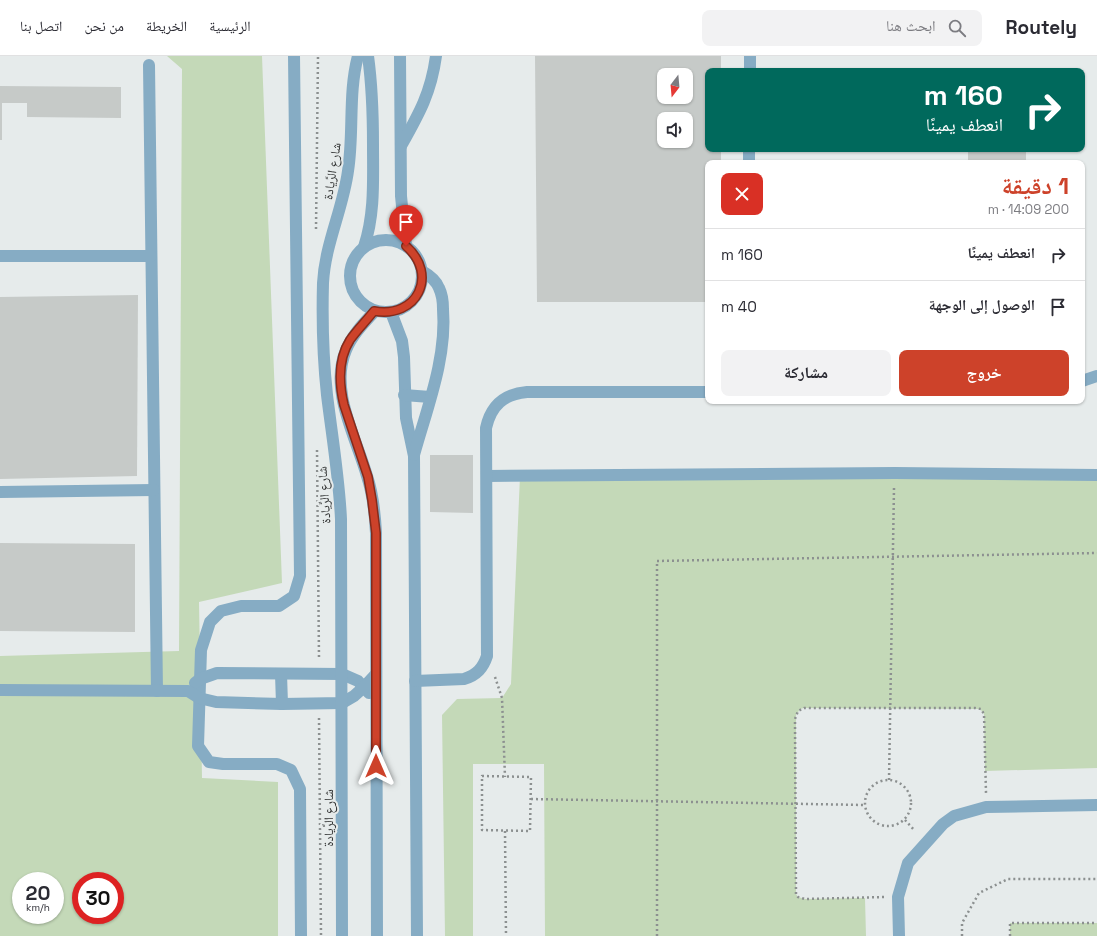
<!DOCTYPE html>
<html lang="ar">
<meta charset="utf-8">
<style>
:root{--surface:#fff;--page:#f2f2f3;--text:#2b2b33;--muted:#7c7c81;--line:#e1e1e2;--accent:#cd422a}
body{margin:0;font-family:"Space Grotesk","Noto Naskh Arabic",sans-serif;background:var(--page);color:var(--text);direction:rtl;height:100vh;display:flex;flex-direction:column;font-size:15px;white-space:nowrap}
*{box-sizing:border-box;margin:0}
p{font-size:13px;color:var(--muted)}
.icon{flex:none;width:22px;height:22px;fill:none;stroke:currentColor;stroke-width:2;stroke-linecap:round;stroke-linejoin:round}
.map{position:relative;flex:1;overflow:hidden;direction:ltr}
.drawer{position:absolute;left:705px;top:104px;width:380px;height:244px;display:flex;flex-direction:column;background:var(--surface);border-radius:8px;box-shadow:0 1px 3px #0004;direction:rtl}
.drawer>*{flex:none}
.top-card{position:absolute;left:705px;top:12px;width:380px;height:84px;border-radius:8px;box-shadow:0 1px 3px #0004;direction:rtl;background:#00695c;color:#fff;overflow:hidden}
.needle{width:26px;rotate:196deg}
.tools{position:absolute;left:657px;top:12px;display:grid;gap:8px}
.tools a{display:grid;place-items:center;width:36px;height:36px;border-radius:8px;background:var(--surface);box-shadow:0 1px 3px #0004;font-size:20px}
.speed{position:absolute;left:12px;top:816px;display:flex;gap:8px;font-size:20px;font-weight:700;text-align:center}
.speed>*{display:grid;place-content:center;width:52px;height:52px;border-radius:50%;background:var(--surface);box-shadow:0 1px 3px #0004;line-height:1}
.speed small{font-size:10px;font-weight:400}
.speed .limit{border:6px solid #d22;background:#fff;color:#111}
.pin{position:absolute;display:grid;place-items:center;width:34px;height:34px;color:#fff;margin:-41px -17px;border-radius:50% 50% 50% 0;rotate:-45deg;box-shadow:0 0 4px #0007}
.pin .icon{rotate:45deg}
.me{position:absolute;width:44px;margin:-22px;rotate:0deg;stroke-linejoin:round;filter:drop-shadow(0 0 3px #0008)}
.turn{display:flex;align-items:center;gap:14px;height:84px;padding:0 16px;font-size:18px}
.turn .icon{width:52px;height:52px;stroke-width:2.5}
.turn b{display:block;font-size:28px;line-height:34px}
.round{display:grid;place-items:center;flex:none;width:42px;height:42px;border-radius:8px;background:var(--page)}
.headline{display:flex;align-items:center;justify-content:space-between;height:68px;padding:0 16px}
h1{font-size:24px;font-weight:700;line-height:30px;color:var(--accent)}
.primary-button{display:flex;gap:8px;margin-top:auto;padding:8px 16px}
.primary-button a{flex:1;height:46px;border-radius:8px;background:var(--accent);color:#fff;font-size:16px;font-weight:700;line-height:46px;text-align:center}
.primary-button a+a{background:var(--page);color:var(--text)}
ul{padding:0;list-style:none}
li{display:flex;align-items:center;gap:12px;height:52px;padding:0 16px;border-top:1px solid var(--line)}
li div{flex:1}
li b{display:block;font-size:15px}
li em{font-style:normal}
header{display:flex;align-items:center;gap:24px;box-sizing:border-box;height:56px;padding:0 20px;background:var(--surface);border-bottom:1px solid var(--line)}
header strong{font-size:19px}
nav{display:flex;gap:22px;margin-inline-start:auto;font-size:14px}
.search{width:280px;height:36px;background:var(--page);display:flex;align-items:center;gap:10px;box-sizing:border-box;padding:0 14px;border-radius:8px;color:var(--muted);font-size:15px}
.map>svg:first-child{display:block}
.green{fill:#c4d9b8;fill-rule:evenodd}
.building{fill:#c6cac8;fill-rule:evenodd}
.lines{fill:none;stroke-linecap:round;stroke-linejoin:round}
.path{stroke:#8c9090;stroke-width:2.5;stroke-dasharray:2 3;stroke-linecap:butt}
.minor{stroke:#86acc4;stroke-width:12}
.route-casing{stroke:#852b1b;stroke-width:10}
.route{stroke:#cd422a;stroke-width:7}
.labels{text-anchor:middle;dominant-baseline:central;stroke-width:4;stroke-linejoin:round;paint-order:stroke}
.street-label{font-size:13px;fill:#2f3131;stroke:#e6ebeb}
</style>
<header>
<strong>Routely</strong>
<div class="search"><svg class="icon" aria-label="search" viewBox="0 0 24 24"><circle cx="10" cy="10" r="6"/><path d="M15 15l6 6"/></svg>ابحث هنا</div>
<nav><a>الرئيسية</a><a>الخريطة</a><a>من نحن</a><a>اتصل بنا</a></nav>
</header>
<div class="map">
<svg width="1097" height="880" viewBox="0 0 1097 880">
<rect width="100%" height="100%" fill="#e6ebeb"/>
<g class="green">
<path d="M167,0h95l20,527 -83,19 3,176 76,4v154h-278v-280l179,-5 3,-582zM21,825h34v34h-34zM81,825h34v34h-34z"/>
<path d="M1097,419v293l-112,3 -1,-57 -3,-4 -3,-1 -174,-1 -4,1 -4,6v179l2,3 7,2 60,-1 1,38h-321l-1,-172h-71v172h-28l-3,-221 15,-16 45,-1 9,-14 9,-208z"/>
<rect x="1010" y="867" width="87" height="13"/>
</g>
<g class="building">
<path d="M535,0h186v15h-13v78h13v14h-13v139h-171zM664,19h22v22h-22zM664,63h22v22h-22z"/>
<path d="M0,30l121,1v31l-94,-1v-14h-25v37h-2z"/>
<rect x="968" y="93" width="58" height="14"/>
<path d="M138,239l-1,181 -137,3v-182z"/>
<path d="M430,399h43v58l-43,-1z"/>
<path d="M0,487l135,1v88l-135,-1z"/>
</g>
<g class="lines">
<g class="path">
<path d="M316,173l2,-173"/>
<path d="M317,394l2,209"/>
<path d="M495,621l7,21 3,79"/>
<path d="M319,662l2,218"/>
<path d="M482,720l49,1 -1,54 -48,-1z"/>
<circle cx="888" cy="747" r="23"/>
<path d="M889,724l5,-292"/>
<path d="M531,743l333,6"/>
<path d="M905,764l10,11"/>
<path d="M505,775l1,105"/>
<path d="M884,841l-79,2 -7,-2 -2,-3 -1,-175 3,-8 6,-3h171l6,1 3,5 2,79"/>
<path d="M657,880v-375l440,-8"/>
<path d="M962,880v-13l17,-30 29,-14h89"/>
<path d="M1010,880v-13h87"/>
</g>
<g class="minor">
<path d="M294,0l6,520 -6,20 -15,10h-38l-20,5 -11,11 -9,28 -3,96 11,16 14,2h54l14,6 9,19 1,147"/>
<path d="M400,0l1,140 5,50"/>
<path d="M149,9l8,626"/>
<path d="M750,15v-15"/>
<path d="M401,90c18,-32 30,-53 35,-90"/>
<path d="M749,107v-14"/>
<circle cx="386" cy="220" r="36"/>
<path d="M364,191c11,-33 9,-67 9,-102 0,-30 -1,-60 -5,-89"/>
<path d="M0,200h151"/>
<path d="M375,255c-11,12 -23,24 -29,39 -17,40 10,87 21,126 6,18 8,38 9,57l1,403"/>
<path d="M391,256l11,29 2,16 2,61 8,38 3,480"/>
<path d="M1082,325l15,-5"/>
<path d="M404,339l26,2"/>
<path d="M414,399c13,-47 33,-97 29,-146 0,-7 -1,-15 -4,-21 -3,-8 -10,-13 -17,-17"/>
<path d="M487,420l408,-3 202,2"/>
<path d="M0,436l154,-2"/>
<path d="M281,618l1,30"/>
<path d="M415,625l49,-2c13,-4 19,-11 23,-23l-1,-228c5,-23 18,-34 41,-36h181"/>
<path d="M195,627l5,-4 17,-6 125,1 16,7 11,12"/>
<path d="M0,634l188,1 11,7 17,4 66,2 60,-1 12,-7 10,-9 12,-13"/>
<path d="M342,880l-1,-417c-2,-42 -9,-83 -14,-124 -4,-37 -5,-75 -4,-112 2,-39 20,-74 25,-112 6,-38 0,-78 10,-115"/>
<path d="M899,880l-1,-39 10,-34 35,-39 11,-8 32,-9 111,-2"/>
</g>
</g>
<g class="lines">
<defs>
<path id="route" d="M376,710v-233l-4,-33 -4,-23 -24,-72c-5,-21 -6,-46 6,-65 7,-10 17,-20 24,-29 43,8 65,-36 32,-65"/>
</defs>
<use href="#route" class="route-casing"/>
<use href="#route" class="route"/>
</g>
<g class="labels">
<g class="street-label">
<text transform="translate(332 115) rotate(-81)">شارع الرِّيادة</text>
<text transform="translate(324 439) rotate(-94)">شارع الرِّيادة</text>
<text transform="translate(328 762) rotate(-90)">شارع الرِّيادة</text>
</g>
</g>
</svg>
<div class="tools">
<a><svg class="needle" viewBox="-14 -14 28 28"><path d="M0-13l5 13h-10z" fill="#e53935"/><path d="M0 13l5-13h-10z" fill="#7c7c81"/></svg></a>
<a><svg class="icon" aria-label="sound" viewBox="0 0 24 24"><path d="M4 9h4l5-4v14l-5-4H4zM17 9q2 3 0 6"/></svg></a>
</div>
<div class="speed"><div>20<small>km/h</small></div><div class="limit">30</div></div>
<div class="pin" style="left:406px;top:190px;background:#d93025"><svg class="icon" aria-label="arrive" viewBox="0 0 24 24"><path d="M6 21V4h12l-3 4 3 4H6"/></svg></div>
<svg class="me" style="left:376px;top:710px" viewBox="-20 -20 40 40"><path d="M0-17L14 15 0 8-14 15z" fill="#cd422a" stroke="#fff" stroke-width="4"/></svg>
<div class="top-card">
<div class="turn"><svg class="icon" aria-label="right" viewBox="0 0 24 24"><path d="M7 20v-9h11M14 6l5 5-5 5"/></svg><div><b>160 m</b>انعطف يمينًا</div></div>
</div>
<section class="drawer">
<div class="headline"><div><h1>1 دقيقة</h1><p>200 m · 14:09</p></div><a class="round" style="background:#d93025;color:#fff"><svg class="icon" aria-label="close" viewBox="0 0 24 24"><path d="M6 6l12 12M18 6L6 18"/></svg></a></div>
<ul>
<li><svg class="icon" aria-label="right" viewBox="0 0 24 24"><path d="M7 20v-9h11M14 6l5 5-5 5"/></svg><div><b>انعطف يمينًا</b></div><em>160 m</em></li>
<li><svg class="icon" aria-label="arrive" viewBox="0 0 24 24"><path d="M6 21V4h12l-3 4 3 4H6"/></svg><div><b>الوصول إلى الوجهة</b></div><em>40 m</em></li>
</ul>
<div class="primary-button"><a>خروج</a><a>مشاركة</a></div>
</section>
</div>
